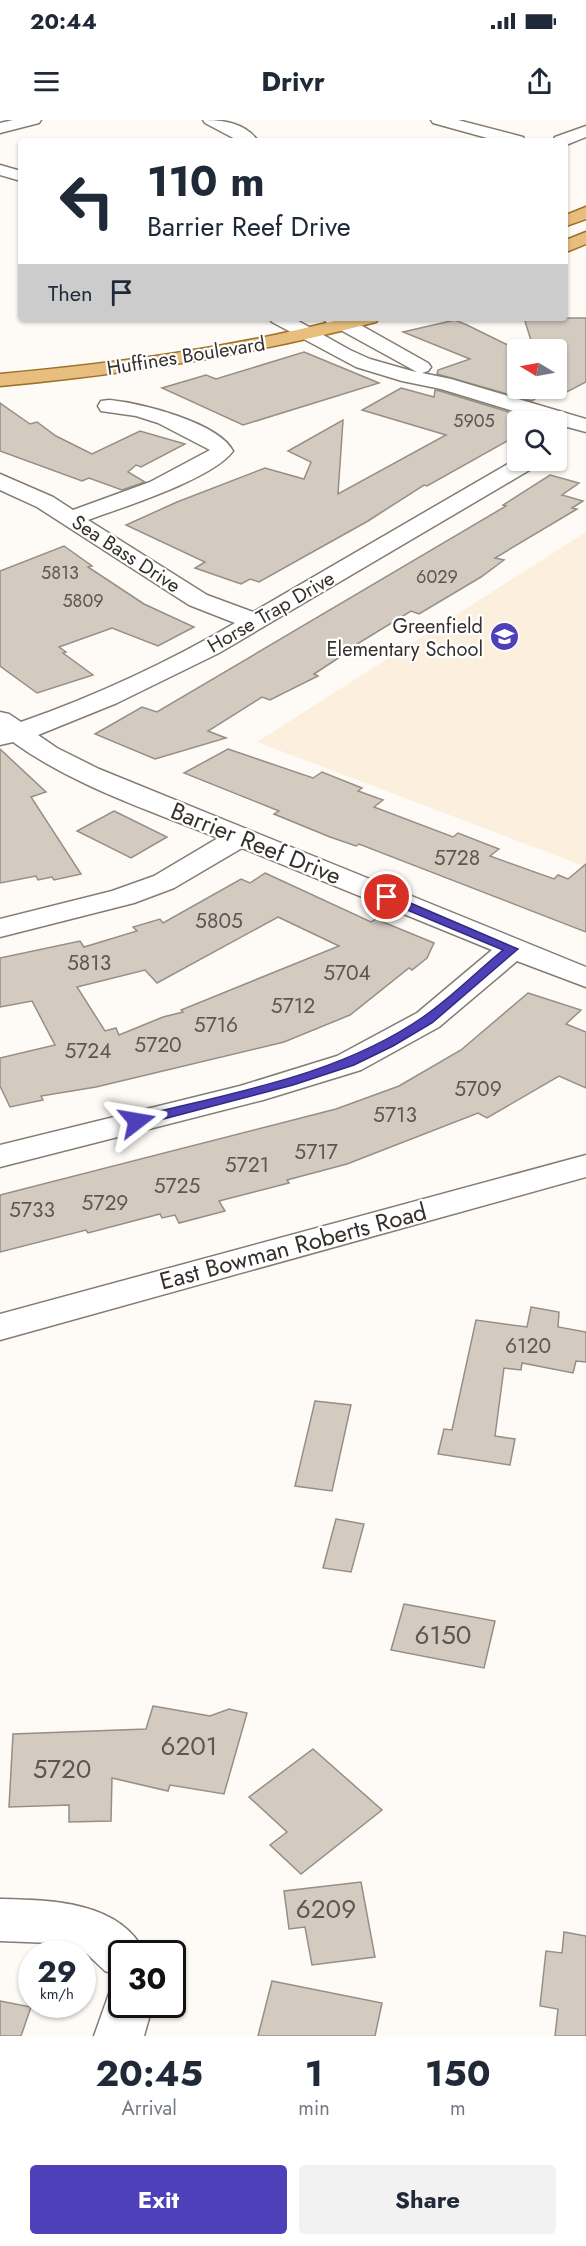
<!DOCTYPE html>
<style>
:root{--surface:#fff;--page:#f2f2f3;--text:#1f2937;--muted:#747a83;--accent:#4e40b8}
body{margin:0;font-family:Jost,sans-serif;background:var(--page);color:var(--text);height:100vh;display:flex;flex-direction:column;font-size:22px;white-space:nowrap}
*{box-sizing:border-box;margin:0}
p{font-size:20px;color:var(--muted)}
.icon{flex:none;width:33px;height:33px;fill:none;stroke:currentColor;stroke-width:2;stroke-linecap:round;stroke-linejoin:round}
.map{position:relative;height:1916px;overflow:hidden}
.side{display:flex;flex-direction:column;background:var(--surface);flex:1}
.side>*{flex:none}
.hud{position:absolute;left:18px;top:18px;width:550px;height:183px;border-radius:6px;box-shadow:0 2px 4px #0004;background:#fff;color:var(--text);overflow:hidden}
.needle{width:39px;rotate:280deg}
.controls{position:absolute;left:507px;top:219px;display:grid;gap:12px}
.controls a{display:grid;place-items:center;width:60px;height:60px;border-radius:6px;background:var(--surface);box-shadow:0 2px 4px #0004;font-size:30px}
.speed{position:absolute;left:18px;top:1820px;display:flex;gap:12px;font-size:30px;font-weight:700;text-align:center}
.speed>*{display:grid;place-content:center;width:78px;height:78px;border-radius:50%;background:var(--surface);box-shadow:0 2px 4px #0004;line-height:1}
.speed small{font-size:15px;font-weight:400}
.speed .limit{border:3px solid #111;border-radius:9px;background:#fff;color:#111}
.pin{position:absolute;display:grid;place-items:center;width:51px;height:51px;color:#fff;margin:-26px;border:3px solid #fff;border-radius:50%;box-shadow:0 2px 6px #0007}
.me{position:absolute;width:66px;margin:-33px;rotate:76deg;stroke-linejoin:round;filter:drop-shadow(0 0 4px #0008)}
.turn{display:flex;align-items:center;gap:21px;height:126px;padding:0 30px;font-size:27px}
.turn .icon{width:78px;height:78px;stroke-width:2.5}
.turn b{display:block;font-size:42px;line-height:51px}
.then{display:flex;align-items:center;height:57px;padding:0 30px;background:#0003;gap:12px;font-size:22px}
.eta{display:flex;justify-content:space-evenly;align-items:center;height:102px;text-align:center}
.eta b{font-size:36px;font-weight:700;line-height:42px}
.button{display:flex;gap:12px;margin-top:auto;padding:12px 30px}
.button a{flex:1;height:69px;border-radius:6px;background:var(--accent);color:#fff;font-size:24px;font-weight:700;line-height:69px;text-align:center}
.button a+a{background:var(--page);color:var(--text)}
.status{display:flex;justify-content:space-between;align-items:center;height:42px;padding:0 30px;background:var(--surface);direction:ltr}
.status svg{height:16px;fill:currentColor}
header{display:flex;justify-content:space-between;align-items:center;height:78px;padding:0 30px;background:var(--surface);font-size:27px;font-weight:700}
.map>svg:first-child{display:block}
.built{fill:#fdefde}
.building{fill:#d3cac0;stroke:#978e85;stroke-width:1.5;fill-rule:evenodd}
.lines{fill:none;stroke-linecap:round;stroke-linejoin:round}
.minor-casing{stroke:#847c73;stroke-width:3}
.major-casing{stroke:#9e702a;stroke-width:3}
.minor{fill:#fff;fill-rule:evenodd}
.major{fill:#e7be7e;fill-rule:evenodd}
.route{fill:#4e40b8;stroke:#332a78;stroke-width:1.5}
.labels{text-anchor:middle;dominant-baseline:central;stroke-width:4.5;stroke-linejoin:round;paint-order:stroke}
.far-number-label{font-size:18px;fill:#5c5752}
.far-street-label{font-size:20px;fill:#34312d;stroke:#fff}
.far-poi-label{font-size:20px;fill:#34312d;stroke:#fff;text-anchor:end}
.number-label{font-size:21px;fill:#5c5752}
.street-label{font-size:24px;fill:#34312d;stroke:#fff}
.near-number-label{font-size:26px;fill:#5c5752}
</style>
<div class="status"><b>20:44</b><svg viewBox="0 0 49 12"><path d="M0 12V9h3v3zM5 12V6h3v6zM10 12V3h3v9zM15 12V0h3v12zM26 1h20v11H26zM47 4h2v5h-2z"/></svg></div>
<header><svg class="icon" aria-label="menu" viewBox="0 0 24 24"><path d="M4 6h16M4 12h16M4 18h16"/></svg>Drivr<svg class="icon" aria-label="share" viewBox="0 0 24 24"><path d="M12 15V3M7 8l5-5 5 5M5 13v7h14v-7"/></svg></header>
<div class="map">
<svg width="586" height="1916" viewBox="0 0 586 1916">
<rect width="100%" height="100%" fill="#fefaf6"/>
<path class="built" d="M586,412v335l-329,-125z"/>
<g class="building">
<path d="M524,198h62v64l-29,15 -13,-4 -12,8 -95,-27 1,-4 32,-11 -67,-27 52,-12 12,5 51,25v38h38v-38h-22z"/>
<path d="M304,232l75,31 -136,42 -81,-37 44,-13 10,4z"/>
<path d="M401,268l33,9 1,-7 5,1 78,24v20l-91,51 -3,-1 -56,36 -109,61 -9,-3 -9,5 -46,-16 10,-6 -79,-37 51,-23 88,-34 39,11 7,-17 -23,-11 55,-31 -5,74 108,-59 -84,-25z"/>
<path d="M0,283l30,21 7,-2 19,14 36,18 48,-23 45,13 -44,23 -5,-2 -8,7 17,10 -23,8 -33,-12 -7,3 -82,-30z"/>
<path d="M550,355l29,8 -17,12 21,6 -11,7 5,1 -82,49 9,2 -23,17 -62,37 -8,-3 -67,41 2,1 -32,21 4,2 -48,24 -8,-3 -54,34 18,7 -71,21 -60,-25 47,-27 15,5 349,-206 -3,-1z"/>
<path d="M64,426l28,20 -4,1 56,37 50,23 -36,19 -46,-18 -53,19 7,5 -3,1 30,22 -56,18 -37,-27v-95z"/>
<path d="M0,629l46,43 -15,5 50,77 -27,6 -2,-3 -14,3 -2,-4 -36,7z"/>
<path d="M228,629l85,29 9,-6 40,16 -4,3 25,9 -9,7 79,30 5,-4 41,16 -9,7 64,23 4,-4 10,4 18,-15v68l-227,-88 -3,2 -26,-9 -56,-23 5,-3 -95,-38z"/>
<path d="M114,691l53,26 -36,21 -54,-27z"/>
<path d="M265,753l106,49 5,-3 58,24 -7,15 -15,12 -3,-2 -59,47 -66,27 -188,45 -55,9 2,4 -33,7 -10,-21v-28l55,-13 -23,-44 -32,6v-49l80,-17 4,6 53,-16 -4,-4 27,-8 3,4 78,-44 9,4zM278,797l61,29 -158,64 2,2 -20,5 -44,18 -3,-7 -11,3 -28,-44 68,-17 12,13z"/>
<path d="M528,873l53,17 -15,14 20,8v56l-27,-12 -72,42 -9,-5 -131,51 -60,16 2,3 -70,18 6,10 -46,12 -4,-8 -13,3 -2,-4 -72,19 -2,-3 -86,22v-57l336,-86 63,-23 62,-36z"/>
<path d="M531,1187l28,5 -1,15 28,5v30l-10,-1 -3,12 -51,-10 -1,7 -17,-2 -9,68 20,3 -5,26 -72,-11 6,-25 8,1 24,-110 51,7z"/>
<path d="M315,1281l36,4 -19,86 -37,-5z"/>
<path d="M336,1399l28,5 -13,48 -28,-4z"/>
<path d="M404,1484l91,17 -11,47 -93,-18z"/>
<path d="M153,1586l57,10 19,-7 18,4 -23,81 -54,-9 -2,6 -56,-13 -1,43 -42,1v-17l-60,2 4,-73 133,-5z"/>
<path d="M313,1629l69,61 -81,64 -31,-29 17,-13 -38,-35z"/>
<path d="M361,1762l14,75 -63,8 -7,-38 -16,2 -5,-38z"/>
<path d="M564,1812l22,4v100h-31l3,-27 -18,-3 6,-55 16,2z"/>
<path d="M272,1861l110,22 -7,33h-117z"/>
<path d="M0,1881l31,6 -10,29h-21z"/>
</g>
<g class="lines">
<defs>
<g id="minor">
<path d="M13,0h28l-2,3 -39,10v-10z"/>
<path d="M203,0c21,0 42,3 55,21h-19l-34,-18z"/>
<path d="M431,0h27l65,17 2,4h-27l-65,-18z"/>
<path d="M586,6v11l-20,8v-4h-13l2,-4z"/>
<path d="M0,45l21,6v10l-21,-6z"/>
<path d="M269,198h24l57,32 20,9 42,12 5,1 -91,-50 -3,-4h25l80,45 3,4 -3,4 -6,2 29,6 135,40v13l-30,-8v-2h-7l-108,-33 -39,-8 -46,-14 -84,-45z"/>
<path d="M109,280c31,3 109,22 124,51 -20,28 -110,56 -145,69l119,75 46,17 265,-154v2h23l-3,5 -319,188 -102,50 -79,32 19,13 42,21 487,198v20l-69,-26 -78,66 -78,43 -98,30 -263,67v-22l240,-59 97,-30 80,-43 75,-63 -250,-102 -68,40 -40,15 -134,34v-18l112,-28 42,-15 64,-38c-69,-28 -144,-52 -205,-96l-13,3v-33l9,2 12,8c74,-26 146,-59 214,-99l-46,-18 -152,-98 -37,-17v-16l53,23 20,13 77,-28 60,-32 -52,-27 -22,-7 -35,-5 -3,-5 3,-5z"/>
<path d="M586,1035v22l-586,163v-26z"/>
<path d="M0,1779c50,1 120,2 145,54h-23v24l-17,-6 -18,-17 -12,-7 -23,-4 -52,-2z"/>
<path d="M122,1864v20h31l-9,32h-50l17,-48z"/>
</g>
<g id="major">
<path d="M586,87v12l-20,7v-11z"/>
<path d="M586,112v12l-20,8v-12z"/>
<path d="M346,198h33l-3,4c-124,33 -249,52 -376,64v-12c117,-11 233,-26 346,-56z"/>
</g>
</defs>
<use href="#minor" class="minor-casing"/>
<use href="#major" class="major-casing"/>
<use href="#minor" class="minor"/>
<use href="#major" class="major"/>
</g>
<path class="route" d="M387,773l131,56 -86,74 -39,23 -39,19 -61,20 -156,41 -5,-2 -2,-3 2,-3c98,-25 206,-42 291,-101 28,-19 53,-45 80,-67l-120,-50 -2,-3 2,-2z"/>
<defs>
<symbol id="school-disc" viewBox="-11 -11 22 22"><circle r="9.5" fill="#4e40b8" stroke="#fff"/><path d="M0-5L7-2L0 1L-7-2ZM-4 1L0 2.5L4 1V4Q0 6-4 4Z" fill="#fff"/></symbol>
</defs>
<g fill-rule="evenodd">
<use href="#school-disc" x="488" y="500" width="33" height="33"/>
</g>
<g class="labels">
<g class="far-number-label">
<text x="474" y="301">5905</text>
<text x="60" y="453">5813</text>
<text x="437" y="457">6029</text>
<text x="83" y="481">5809</text>
</g>
<g class="far-street-label">
<text transform="translate(186 236) rotate(-9)">Huffines Boulevard</text>
<text transform="translate(126 434) rotate(33)">Sea Bass Drive</text>
<text transform="translate(271 492) rotate(-30)">Horse Trap Drive</text>
</g>
<g class="far-poi-label">
<text x="483" y="506">Greenfield<tspan x="483" dy="23">Elementary School</tspan></text>
</g>
<g class="number-label">
<text x="457" y="738">5728</text>
<text x="219" y="801">5805</text>
<text x="89" y="843">5813</text>
<text x="347" y="853">5704</text>
<text x="293" y="886">5712</text>
<text x="216" y="905">5716</text>
<text x="158" y="925">5720</text>
<text x="88" y="931">5724</text>
<text x="478" y="969">5709</text>
<text x="395" y="995">5713</text>
<text x="316" y="1032">5717</text>
<text x="247" y="1045">5721</text>
<text x="177" y="1066">5725</text>
<text x="105" y="1083">5729</text>
<text x="32" y="1090">5733</text>
<text x="528" y="1226">6120</text>
</g>
<g class="street-label">
<text transform="translate(256 723) rotate(22)">Barrier Reef Drive</text>
<text transform="translate(293 1126) rotate(-15)">East Bowman Roberts Road</text>
</g>
<g class="near-number-label">
<text x="443" y="1515">6150</text>
<text x="189" y="1626">6201</text>
<text x="62" y="1649">5720</text>
<text x="326" y="1789">6209</text>
</g>
</g>
</svg>
<div class="controls">
<a><svg class="needle" viewBox="-14 -14 28 28"><path d="M0-13l5 13h-10z" fill="#e53935"/><path d="M0 13l5-13h-10z" fill="#747a83"/></svg></a>
<a><svg class="icon" aria-label="search" viewBox="0 0 24 24"><circle cx="10" cy="10" r="6"/><path d="M15 15l6 6"/></svg></a>
</div>
<div class="speed"><div>29<small>km/h</small></div><div class="limit">30</div></div>
<div class="pin" style="left:387px;top:777px;background:#d93025"><svg class="icon" aria-label="arrive" viewBox="0 0 24 24"><path d="M6 21V4h12l-3 4 3 4H6"/></svg></div>
<svg class="me" style="left:137px;top:1001px" viewBox="-20 -20 40 40"><path d="M0-17L14 15 0 8-14 15z" fill="#4e40b8" stroke="#fff" stroke-width="4"/></svg>
<div class="hud">
<div class="turn"><svg class="icon" aria-label="left" viewBox="0 0 24 24"><path d="M17 20v-9H6M10 6l-5 5 5 5"/></svg><div><b>110 m</b>Barrier Reef Drive</div></div>
<div class="then">Then<svg class="icon" aria-label="arrive" viewBox="0 0 24 24"><path d="M6 21V4h12l-3 4 3 4H6"/></svg></div>
</div>
</div>
<section class="side">
<div class="eta">
<div><b>20:45</b><p>Arrival</p></div>
<div><b>1</b><p>min</p></div>
<div><b>150</b><p>m</p></div>
</div>
<div class="button"><a>Exit</a><a>Share</a></div>
</section>
